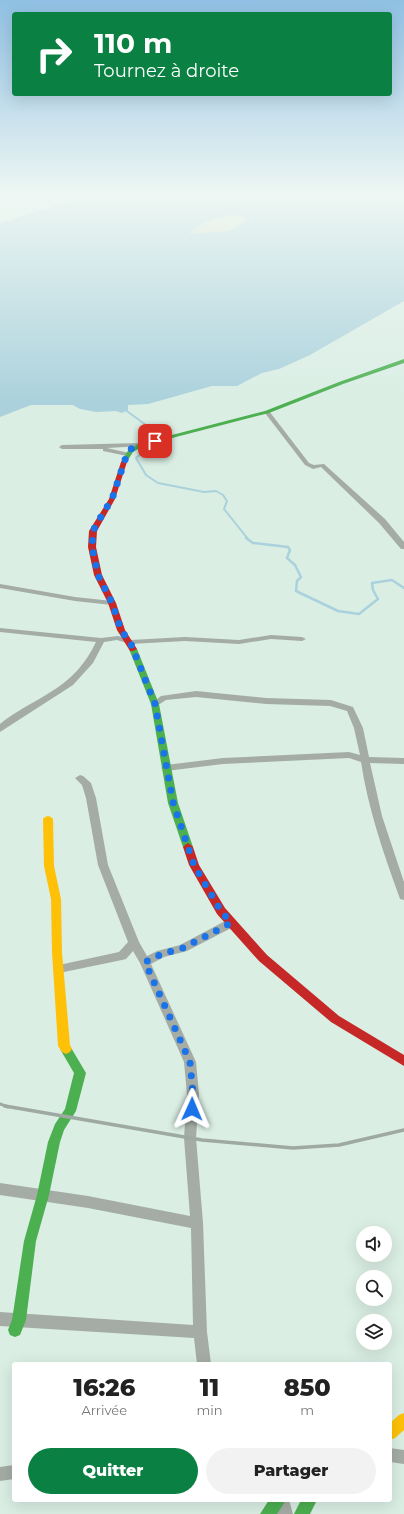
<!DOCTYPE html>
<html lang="fr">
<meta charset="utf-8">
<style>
:root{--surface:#fff;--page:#f2f2f2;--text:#222;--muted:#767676;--accent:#0b8043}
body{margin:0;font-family:Montserrat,sans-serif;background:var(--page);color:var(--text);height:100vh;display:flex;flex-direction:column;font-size:15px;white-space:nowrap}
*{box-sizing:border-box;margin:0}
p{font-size:13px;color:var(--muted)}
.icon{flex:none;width:22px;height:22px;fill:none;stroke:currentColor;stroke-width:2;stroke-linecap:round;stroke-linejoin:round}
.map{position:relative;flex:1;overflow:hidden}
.sheet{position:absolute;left:12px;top:1362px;width:380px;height:140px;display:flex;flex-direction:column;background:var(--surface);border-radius:4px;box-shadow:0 4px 16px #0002}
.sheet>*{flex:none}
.guide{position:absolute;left:12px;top:12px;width:380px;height:84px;border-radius:4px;box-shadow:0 4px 16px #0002;background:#0b8043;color:#fff;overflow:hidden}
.buttons{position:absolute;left:356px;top:1226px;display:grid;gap:8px}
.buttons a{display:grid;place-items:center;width:36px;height:36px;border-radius:50%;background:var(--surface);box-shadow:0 4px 16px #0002;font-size:20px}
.pin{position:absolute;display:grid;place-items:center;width:34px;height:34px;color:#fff;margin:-17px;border-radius:8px;box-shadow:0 2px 6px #0006}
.me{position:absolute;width:44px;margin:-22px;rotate:1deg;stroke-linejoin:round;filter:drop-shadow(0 0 3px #0008)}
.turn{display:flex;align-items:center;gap:14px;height:84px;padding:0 16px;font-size:18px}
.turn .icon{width:52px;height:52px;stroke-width:2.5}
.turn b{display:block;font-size:28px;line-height:34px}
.eta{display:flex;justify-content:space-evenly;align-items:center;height:68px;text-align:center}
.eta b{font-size:24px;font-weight:800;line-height:28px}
.action{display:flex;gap:8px;margin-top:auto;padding:8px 16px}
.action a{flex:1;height:46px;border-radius:24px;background:var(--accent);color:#fff;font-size:16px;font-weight:800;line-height:46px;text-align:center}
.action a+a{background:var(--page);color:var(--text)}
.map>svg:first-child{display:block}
.green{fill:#dbe2ca}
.water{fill:#aad1dc;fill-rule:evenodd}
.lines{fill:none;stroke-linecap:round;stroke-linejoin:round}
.stream-far1{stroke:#aad1dc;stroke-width:2}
.stream{stroke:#aad1dc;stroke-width:2.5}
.street{fill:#a4aca5;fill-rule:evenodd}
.fast{fill:#4caf50;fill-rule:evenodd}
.slow{fill:#ffc107;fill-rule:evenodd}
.jam{fill:#c62828;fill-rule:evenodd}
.rail-far1{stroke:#9fa9a3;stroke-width:3}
.rail{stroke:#9fa9a3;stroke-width:3.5}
.route{stroke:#1a73e8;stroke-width:7;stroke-dasharray:0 12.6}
</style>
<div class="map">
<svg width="404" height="1514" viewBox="0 0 404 1514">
<rect width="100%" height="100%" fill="#daeee4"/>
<g class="green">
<path d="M0,192h50l-50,12z"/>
<path d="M239,215l5,2 1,4 -16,10 -35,4 -4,-1c11,-13 33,-20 49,-19z"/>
</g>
<path class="water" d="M87,192h317v109l-94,54 -31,14 -17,4 -25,13h-25l-64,18 -20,1v5l-6,3 -6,-2 -20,1 -16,-3 -7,-4h-42l-31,12v-194l75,-23zM234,215l10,2 1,4 -16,10 -39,3c9,-12 29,-18 44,-19z"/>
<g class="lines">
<g class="stream-far1">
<path d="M124,409l22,16 8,15"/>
<path d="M154,443l-18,15 10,17 12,8 46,9 12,-1 7,4 4,6 -3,8 24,30"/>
</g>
<path class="stream" d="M246,538l7,5 35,4 2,3 -3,8 8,7 6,12 -4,4 -1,10 42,20 21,3 19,-15 -5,-9 -1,-7 20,-3 12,8"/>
<g class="street">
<path d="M265,411h4l40,52 5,2 10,-1 61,55 19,23v7h-3l-22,-26 -58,-56 -8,2 -8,-4 -40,-52z"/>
<path d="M140,443l2,1v2l-35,2 22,5 1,1 -3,2 -24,-5v-2h-41l-3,-2 3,-2z"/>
<path d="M0,584l75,13 37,4 4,2 -4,2 -37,-4 -75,-13z"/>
<path d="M0,628l101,10 17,-2 13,4 54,-3 54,3 32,-5 31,2 4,2 -4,2 -31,-2 -32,5 -54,-3 -55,3 -13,-4 -13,2 -11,21 -20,22 -73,47v-8l5,-4c37,-26 69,-32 91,-78l-96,-10z"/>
<path d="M196,691l70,7 65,2 22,7 10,21 6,29 35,1v6l-34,-1 12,53 22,66v18l-4,-1 -1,-3c-16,-44 -31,-88 -38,-134l-12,-4 -126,6 -57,7 -5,-3 5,-3 57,-7 126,-6 11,3 -6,-27 -7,-17 -17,-5 -64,-2 -70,-7 -30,3 -11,7 -4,-3 10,-8z"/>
<path d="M80,775l3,1 8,7 5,15 12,67 31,77 8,14 10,-5 23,-6 47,-25 4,-1 4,1 1,3 -1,3 -48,25 -23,6 -13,7 45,98 3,32 -3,44 7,85 4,109 4,32h-14l-3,-26 -194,-12v-14l193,13 -2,-97 -103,-20 -88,-13v-12l88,13 102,20 -6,-78 3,-44 -3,-32 -44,-99 -7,-12 -7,8 -4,1 -63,13 -4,-1 -1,-3 1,-3 4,-1 60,-13 9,-10 -30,-77 -12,-67 -4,-13 -7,-7z"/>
<path d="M390,1448l14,2v14l-14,-2z"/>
<path d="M14,1465v14l-14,2v-14z"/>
<path d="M273,1500h16l4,14h-16z"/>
</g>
<g class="fast">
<path d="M404,359v4l-61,21 -74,29 -124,32 -12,7 -7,11h-4l-1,-1 8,-13 12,-6 124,-32 74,-29z"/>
<path d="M130,647h3l4,2 22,55 19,99 15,44 -2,2h-6l-2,-2 -15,-44 -17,-99 -22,-55z"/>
<path d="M66,1044l4,2 16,27 -10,38 -12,19 -4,12 -11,53 -13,46 -10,79 -6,15 -5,2 -5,-2 -2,-5 4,-10 12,-79 13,-46 11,-53 7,-18 10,-15 9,-36 -14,-24 2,-3z"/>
<path d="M269,1500h17l-9,14h-17z"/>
<path d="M301,1500h16l-7,14h-16z"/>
</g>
<g class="slow">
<path d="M48,816l3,1 2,2 1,47 7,33 1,53 8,93 2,4 -2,3 -4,2 -4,-2 -4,-6 -6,-94 -1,-53 -7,-33 -1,-47 2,-2z"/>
<path d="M404,1413v17l-9,8 -5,2v-17l9,-8z"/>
</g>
<g class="jam">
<path d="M124,460l3,2 -12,37 -18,32 -1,16 6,28 14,28 9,27 12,19 -4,2h-3l-13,-21 -9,-27 -14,-28 -6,-28 1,-16 20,-32 12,-37z"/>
<path d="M188,843l3,2 2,2 6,18 26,43 42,47 72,61 65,39v11l-73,-44 -72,-61 -42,-47 -28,-49 -6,-18 2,-2z"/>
</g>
<path class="rail-far1" d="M0,1104l8,3"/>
<path class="rail" d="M5,1106l197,34 91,8 46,-3 65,-15"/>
</g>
<linearGradient id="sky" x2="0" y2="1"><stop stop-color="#8fc0e3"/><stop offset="0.48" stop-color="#eef7f3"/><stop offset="1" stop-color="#eef7f3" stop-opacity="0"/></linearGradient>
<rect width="404" height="404" fill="url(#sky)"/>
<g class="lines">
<path class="route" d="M155,441l-12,3 -11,4 -5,6 -15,45 -15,24 -4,8 -1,16 6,28 14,28 9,27 10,14 24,60 18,98 21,63 27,46 10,12 -48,25 -21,6 -17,8 45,100 3,32 -1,15"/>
</g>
</svg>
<div class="buttons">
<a><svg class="icon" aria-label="sound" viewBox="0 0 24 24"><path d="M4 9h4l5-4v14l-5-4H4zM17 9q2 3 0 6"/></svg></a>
<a><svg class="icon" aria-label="search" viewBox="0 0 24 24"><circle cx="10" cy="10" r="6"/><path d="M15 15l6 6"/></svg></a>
<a><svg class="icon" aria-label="layers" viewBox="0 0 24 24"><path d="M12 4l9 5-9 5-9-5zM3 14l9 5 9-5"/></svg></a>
</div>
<div class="pin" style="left:155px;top:441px;background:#d93025"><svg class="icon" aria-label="arrive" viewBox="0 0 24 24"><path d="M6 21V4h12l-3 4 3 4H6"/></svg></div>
<svg class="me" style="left:192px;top:1109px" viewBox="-20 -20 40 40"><path d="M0-17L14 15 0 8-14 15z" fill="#1a73e8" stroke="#fff" stroke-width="4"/></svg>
<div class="guide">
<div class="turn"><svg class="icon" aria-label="right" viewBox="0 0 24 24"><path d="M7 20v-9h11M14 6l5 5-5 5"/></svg><div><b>110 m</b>Tournez à droite</div></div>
</div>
<section class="sheet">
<div class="eta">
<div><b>16:26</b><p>Arrivée</p></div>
<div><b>11</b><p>min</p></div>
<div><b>850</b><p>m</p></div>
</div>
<div class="action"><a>Quitter</a><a>Partager</a></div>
</section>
</div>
